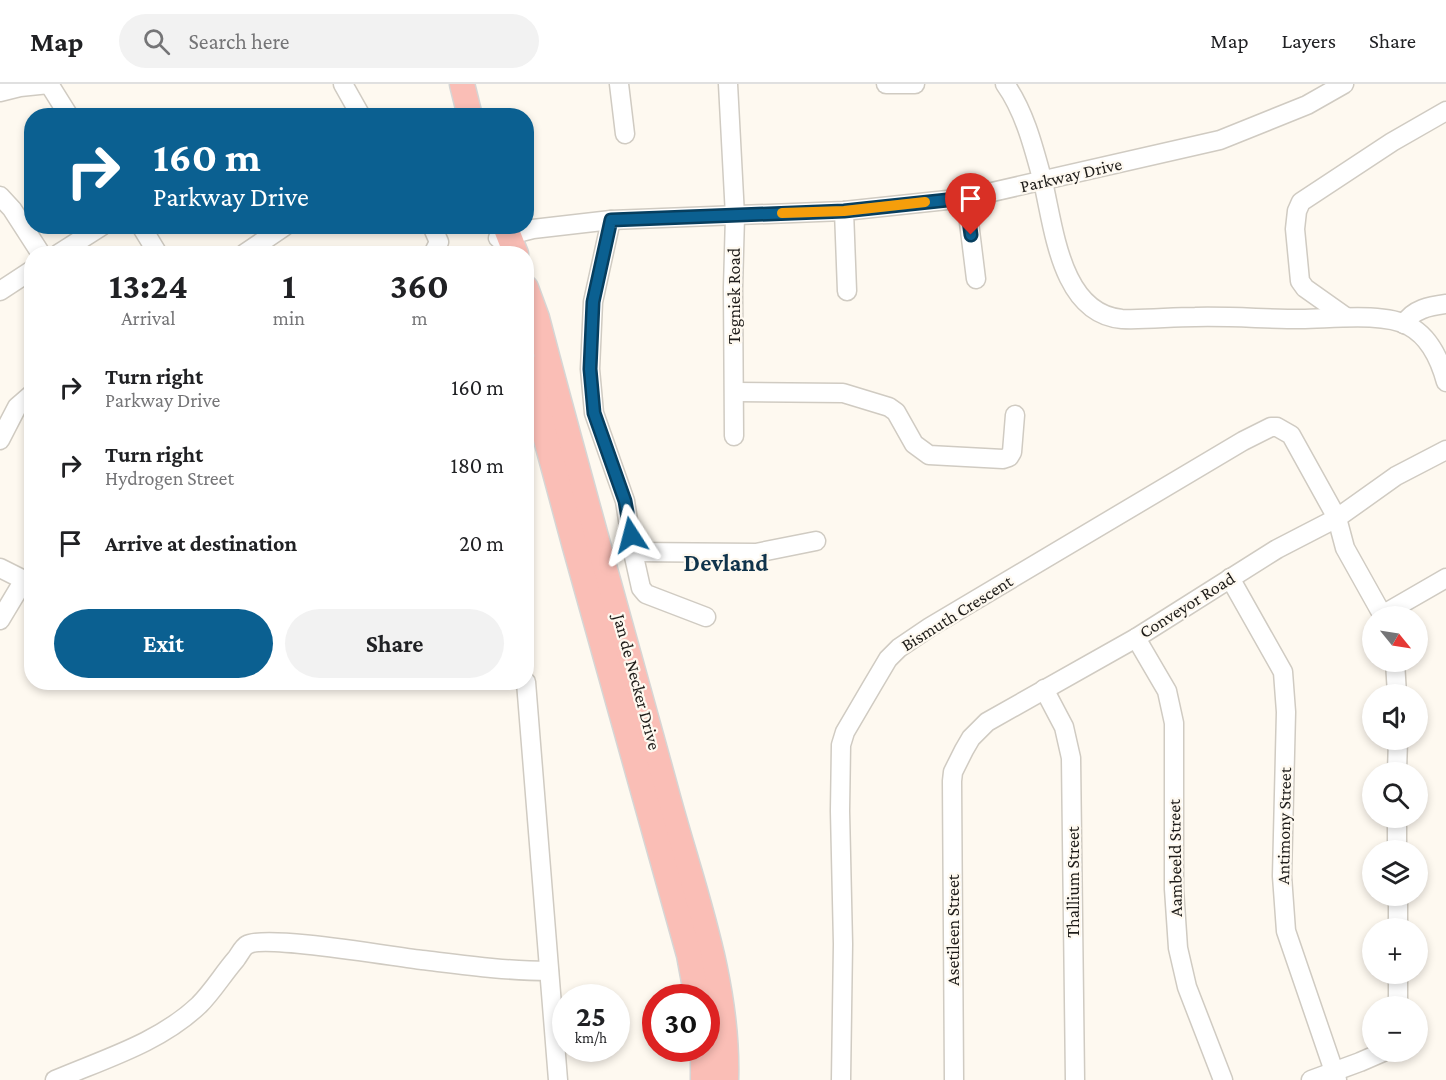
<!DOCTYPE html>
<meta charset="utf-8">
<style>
:root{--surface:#fff;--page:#f2f2f2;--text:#202124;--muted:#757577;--line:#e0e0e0;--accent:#0b6091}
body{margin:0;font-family:"Crimson Pro",serif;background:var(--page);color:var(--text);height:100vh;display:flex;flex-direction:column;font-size:22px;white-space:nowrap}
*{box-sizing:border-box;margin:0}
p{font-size:20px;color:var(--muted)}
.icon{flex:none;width:33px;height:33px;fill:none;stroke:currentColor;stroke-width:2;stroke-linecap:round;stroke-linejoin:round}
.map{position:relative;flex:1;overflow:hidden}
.side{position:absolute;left:24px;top:162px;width:510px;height:444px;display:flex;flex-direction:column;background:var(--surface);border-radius:24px;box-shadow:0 3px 9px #0003}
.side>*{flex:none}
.hud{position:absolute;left:24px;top:24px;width:510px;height:126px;border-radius:24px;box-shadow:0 3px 9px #0003;background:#0b6091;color:#fff;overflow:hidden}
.needle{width:39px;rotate:120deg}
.fabs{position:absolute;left:1362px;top:522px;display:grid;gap:12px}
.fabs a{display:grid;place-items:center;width:66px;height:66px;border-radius:50%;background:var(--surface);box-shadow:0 3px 9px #0003;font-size:30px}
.speed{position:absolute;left:552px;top:900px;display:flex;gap:12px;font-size:30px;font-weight:700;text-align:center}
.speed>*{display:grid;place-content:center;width:78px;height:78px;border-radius:50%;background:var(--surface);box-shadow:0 3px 9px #0003;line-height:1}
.speed small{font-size:15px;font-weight:400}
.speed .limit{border:9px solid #d22;background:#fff;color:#111}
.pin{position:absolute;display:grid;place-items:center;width:51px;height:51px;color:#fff;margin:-62px -26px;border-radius:50% 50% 50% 0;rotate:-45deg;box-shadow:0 0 6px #0007}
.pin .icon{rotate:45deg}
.me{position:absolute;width:66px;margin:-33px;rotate:351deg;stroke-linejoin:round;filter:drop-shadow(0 0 4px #0008)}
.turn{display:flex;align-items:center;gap:21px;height:126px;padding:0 30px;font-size:27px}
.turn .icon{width:78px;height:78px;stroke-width:2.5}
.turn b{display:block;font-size:42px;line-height:51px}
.eta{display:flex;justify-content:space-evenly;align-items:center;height:102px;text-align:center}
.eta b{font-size:36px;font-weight:700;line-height:42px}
.button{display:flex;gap:12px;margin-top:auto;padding:12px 30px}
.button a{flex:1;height:69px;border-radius:36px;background:var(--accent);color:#fff;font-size:24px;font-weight:700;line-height:69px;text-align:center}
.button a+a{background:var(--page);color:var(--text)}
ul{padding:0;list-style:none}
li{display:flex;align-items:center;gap:18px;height:78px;padding:0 30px}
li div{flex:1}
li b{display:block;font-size:22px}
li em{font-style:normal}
header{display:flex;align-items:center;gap:36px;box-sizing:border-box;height:84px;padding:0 30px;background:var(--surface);border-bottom:2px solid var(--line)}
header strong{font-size:28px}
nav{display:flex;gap:33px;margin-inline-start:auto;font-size:21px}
.search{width:420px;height:54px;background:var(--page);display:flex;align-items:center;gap:15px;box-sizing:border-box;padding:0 21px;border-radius:33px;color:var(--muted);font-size:22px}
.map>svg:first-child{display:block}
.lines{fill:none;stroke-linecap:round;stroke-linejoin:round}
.minor-casing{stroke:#d0cbc2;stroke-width:21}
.major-casing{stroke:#d6d6d5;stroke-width:27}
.minor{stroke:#fff;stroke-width:18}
.major{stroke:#fabeb6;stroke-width:24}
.route-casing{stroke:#073e5e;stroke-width:15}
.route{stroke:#0b6091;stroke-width:10}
.slow{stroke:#f59e0b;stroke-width:10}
.labels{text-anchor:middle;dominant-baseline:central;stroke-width:4.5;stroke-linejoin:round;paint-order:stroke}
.street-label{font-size:18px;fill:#1d1b18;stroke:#fef9f0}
.district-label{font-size:24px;font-weight:bold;fill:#0f334b;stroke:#fef9f0}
</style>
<header>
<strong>Map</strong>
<div class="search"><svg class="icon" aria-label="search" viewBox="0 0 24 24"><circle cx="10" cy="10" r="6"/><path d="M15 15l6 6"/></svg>Search here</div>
<nav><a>Map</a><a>Layers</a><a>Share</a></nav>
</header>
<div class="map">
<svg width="1446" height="996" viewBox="0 0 1446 996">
<rect width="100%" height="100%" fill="#fef9f0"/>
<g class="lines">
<defs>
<g id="minor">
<path d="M49,0l20,32"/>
<path d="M343,0l18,32"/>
<path d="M619,0l6,50"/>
<path d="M728,0l7,132 -2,72 1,148"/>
<path d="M886,0h29"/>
<path d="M1005,0c20,28 29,65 38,98 11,46 18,132 79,137 24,1 49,-2 73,-2 35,-1 71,2 106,2 29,0 83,-7 108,7 21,11 31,34 37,56"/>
<path d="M0,8l20,-5 29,-3"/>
<path d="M0,112l12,13 29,45"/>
<path d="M966,114l10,81"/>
<path d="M844,127l3,80"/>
<path d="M611,136l-18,82 -3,67 4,44 31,88 8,51 8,36 5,6 60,23"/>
<path d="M141,142l17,28"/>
<path d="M432,142l7,16 -6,12"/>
<path d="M498,154l35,-9 78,-9 233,-9 122,-13 254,-58 87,-35 37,-21"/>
<path d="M58,170l44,-28"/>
<path d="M244,170l41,-28"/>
<path d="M0,207l32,-21"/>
<path d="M1346,233l-41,-29 -5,-7 -5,-52 2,-18 4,-9 91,-60 54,-31"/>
<path d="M1404,240c9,-15 26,-18 42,-20"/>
<path d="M735,308l108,1 46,14 7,5 18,32 15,11 74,4 6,-2 3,-5 3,-37"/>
<path d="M0,356l17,-33 15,-13"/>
<path d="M633,468l123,1 60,-12"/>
<path d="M0,484l32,16"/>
<path d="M1230,494l53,94 3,40 -4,164 4,55 51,149"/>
<path d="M1382,531l64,-37"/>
<path d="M0,536l24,-40"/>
<path d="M1136,554l31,53 7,32v166l4,59 9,39 36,93"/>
<path d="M1395,578l2,32"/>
<path d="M526,598l32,398"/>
<path d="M1044,605l20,38 7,31 4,322"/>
<path d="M1397,688l1,-32"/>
<path d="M1397,734v32"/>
<path d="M1398,812v32"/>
<path d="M1398,922v-32"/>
<path d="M55,996c49,-21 104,-37 144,-75 14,-14 24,-31 37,-46 3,-4 7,-12 11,-14 17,-11 148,12 175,15 42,5 85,11 127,11"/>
<path d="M841,996l2,-136 -3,-133 1,-66 4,-13 27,-46 16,-27 11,-11 31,-21 313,-186 28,-14h6l14,8 46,83 8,30 38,68"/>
<path d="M954,996l-2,-299 1,-9 11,-22 7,-12 16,-16 149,-84 141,-89 60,-31 59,-42 50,-26"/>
<path d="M1311,996l49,-18 23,-10"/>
</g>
<g id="major">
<path d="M462,0l8,32"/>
<path d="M505,142l11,28"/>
<path d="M526,204l11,30c42,161 88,322 132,483 25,91 60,182 57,279"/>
<path d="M526,281l49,182 114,408 8,43"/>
<path d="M703,964v32"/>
</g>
</defs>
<use href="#minor" class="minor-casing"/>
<use href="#major" class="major-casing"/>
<use href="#minor" class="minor"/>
<use href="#major" class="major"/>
</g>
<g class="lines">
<defs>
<path id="route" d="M631,451l-6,-34 -31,-88 -4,-44 3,-67 18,-82 233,-9 122,-13 5,37"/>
</defs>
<use href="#route" class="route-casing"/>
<use href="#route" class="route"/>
<path class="slow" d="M782,129l62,-2 81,-9"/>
</g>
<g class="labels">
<g class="street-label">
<text transform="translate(1071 91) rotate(-13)">Parkway Drive</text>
<text transform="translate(734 212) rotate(-90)">Tegniek Road</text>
<text transform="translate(1187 521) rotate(-32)">Conveyor Road</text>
<text transform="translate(957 529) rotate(-32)">Bismuth Crescent</text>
<text transform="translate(637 598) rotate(75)">Jan de Necker Drive</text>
<text transform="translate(1284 742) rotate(-89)">Antimony Street</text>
<text transform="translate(1175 774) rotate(-91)">Aambeeld Street</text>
<text transform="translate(1073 798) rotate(-90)">Thallium Street</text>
<text transform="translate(953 846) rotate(-90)">Asetileen Street</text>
</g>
<g class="district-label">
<text x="726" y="478">Devland</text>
</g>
</g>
</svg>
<div class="fabs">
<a><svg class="needle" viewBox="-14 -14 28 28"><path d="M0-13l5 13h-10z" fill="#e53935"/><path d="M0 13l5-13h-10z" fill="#757577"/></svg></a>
<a><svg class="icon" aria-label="sound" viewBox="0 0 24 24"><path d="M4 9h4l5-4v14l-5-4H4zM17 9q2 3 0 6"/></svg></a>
<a><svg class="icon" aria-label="search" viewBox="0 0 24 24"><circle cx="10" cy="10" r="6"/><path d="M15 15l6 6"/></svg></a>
<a><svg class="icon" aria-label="layers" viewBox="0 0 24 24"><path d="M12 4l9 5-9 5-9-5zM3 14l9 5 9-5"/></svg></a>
<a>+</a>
<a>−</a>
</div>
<div class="speed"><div>25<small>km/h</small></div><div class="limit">30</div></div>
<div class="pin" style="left:971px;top:151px;background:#d93025"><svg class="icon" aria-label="arrive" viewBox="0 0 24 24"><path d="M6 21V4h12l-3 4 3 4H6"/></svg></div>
<svg class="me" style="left:631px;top:451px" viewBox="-20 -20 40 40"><path d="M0-17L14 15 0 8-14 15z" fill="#0b6091" stroke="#fff" stroke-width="4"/></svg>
<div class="hud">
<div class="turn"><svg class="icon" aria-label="right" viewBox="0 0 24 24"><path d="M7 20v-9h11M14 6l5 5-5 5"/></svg><div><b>160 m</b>Parkway Drive</div></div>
</div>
<section class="side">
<div class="eta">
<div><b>13:24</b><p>Arrival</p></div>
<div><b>1</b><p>min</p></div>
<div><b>360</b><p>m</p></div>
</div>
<ul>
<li><svg class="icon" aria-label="right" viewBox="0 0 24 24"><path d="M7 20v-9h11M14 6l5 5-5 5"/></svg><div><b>Turn right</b><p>Parkway Drive</p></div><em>160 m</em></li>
<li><svg class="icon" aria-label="right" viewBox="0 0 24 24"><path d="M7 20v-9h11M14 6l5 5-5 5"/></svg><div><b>Turn right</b><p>Hydrogen Street</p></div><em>180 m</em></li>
<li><svg class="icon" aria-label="arrive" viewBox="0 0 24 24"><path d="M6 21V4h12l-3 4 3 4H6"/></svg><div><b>Arrive at destination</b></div><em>20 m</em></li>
</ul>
<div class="button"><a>Exit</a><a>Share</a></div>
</section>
</div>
